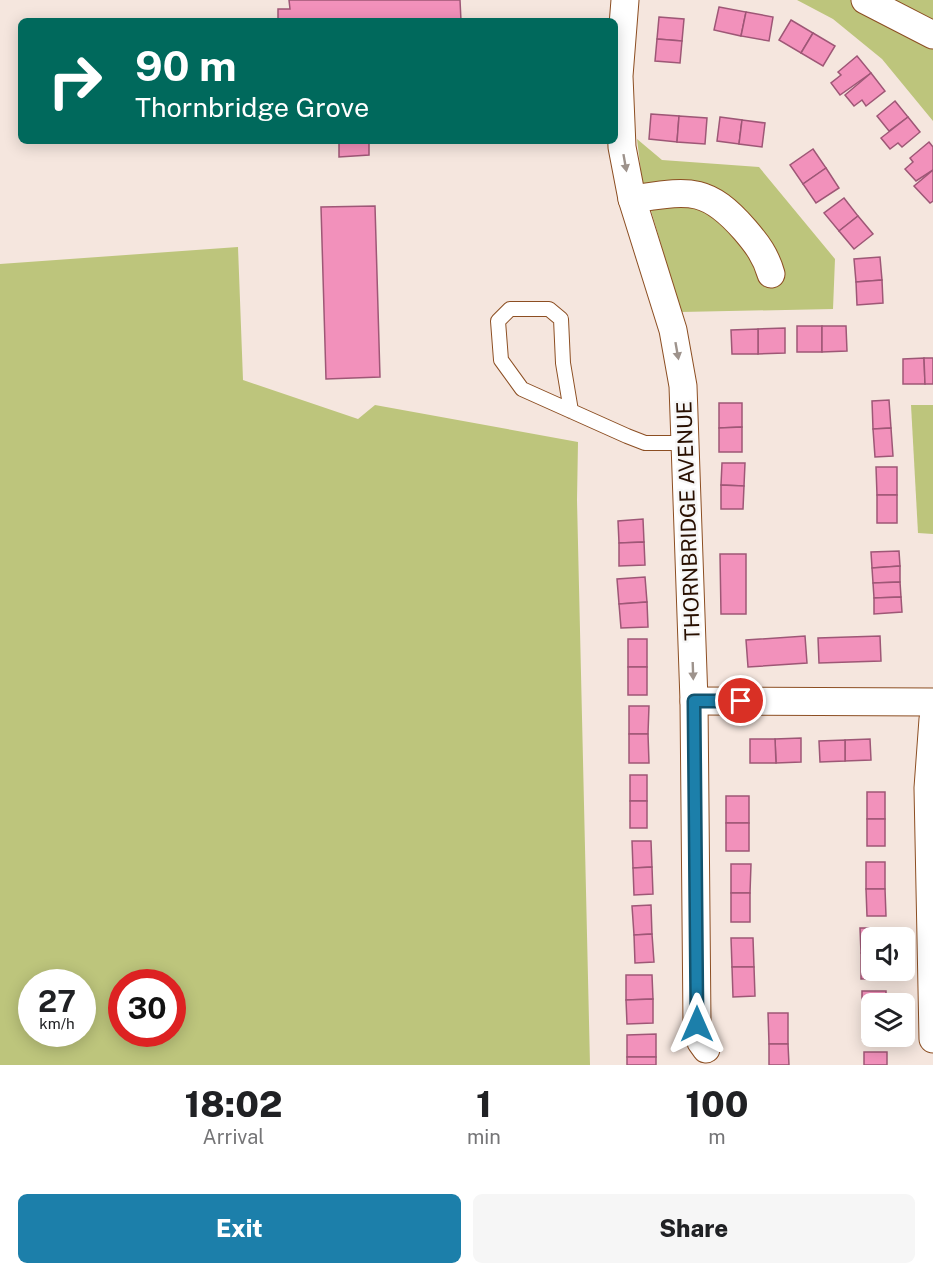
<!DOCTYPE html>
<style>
:root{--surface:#fff;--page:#f6f6f6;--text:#202124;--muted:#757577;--accent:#1c7faa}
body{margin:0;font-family:"Public Sans",sans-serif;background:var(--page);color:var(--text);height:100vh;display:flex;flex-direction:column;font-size:22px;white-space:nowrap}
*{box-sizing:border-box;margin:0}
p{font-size:20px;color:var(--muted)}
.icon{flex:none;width:33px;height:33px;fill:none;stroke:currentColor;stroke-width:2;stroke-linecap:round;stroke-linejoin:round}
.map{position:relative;height:1065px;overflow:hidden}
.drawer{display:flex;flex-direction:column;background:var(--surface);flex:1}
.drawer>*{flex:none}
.guide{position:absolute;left:18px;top:18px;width:600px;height:126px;border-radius:9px;box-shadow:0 3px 15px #0003;background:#00695c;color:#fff;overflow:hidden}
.buttons{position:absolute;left:861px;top:927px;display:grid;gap:12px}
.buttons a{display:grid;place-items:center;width:54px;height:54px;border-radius:9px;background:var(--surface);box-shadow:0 3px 15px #0003;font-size:30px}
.speed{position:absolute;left:18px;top:969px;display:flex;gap:12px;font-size:30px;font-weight:700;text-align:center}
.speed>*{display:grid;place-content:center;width:78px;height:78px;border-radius:50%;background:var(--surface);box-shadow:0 3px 15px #0003;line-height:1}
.speed small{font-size:15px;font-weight:400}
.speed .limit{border:9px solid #d22;background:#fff;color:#111}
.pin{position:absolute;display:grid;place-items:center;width:51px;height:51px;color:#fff;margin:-26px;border:3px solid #fff;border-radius:50%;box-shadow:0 2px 6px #0007}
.me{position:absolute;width:66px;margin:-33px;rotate:0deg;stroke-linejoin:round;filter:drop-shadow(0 0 4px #0008)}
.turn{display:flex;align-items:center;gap:21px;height:126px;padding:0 18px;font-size:27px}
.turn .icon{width:78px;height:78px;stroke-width:2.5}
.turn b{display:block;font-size:42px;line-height:51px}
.eta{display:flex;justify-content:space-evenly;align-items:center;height:102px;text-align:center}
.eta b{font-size:36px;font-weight:800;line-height:42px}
.primary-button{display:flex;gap:12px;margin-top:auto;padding:12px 18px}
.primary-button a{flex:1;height:69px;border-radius:9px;background:var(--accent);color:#fff;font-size:24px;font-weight:800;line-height:69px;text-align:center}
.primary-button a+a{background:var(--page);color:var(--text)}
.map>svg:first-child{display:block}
.green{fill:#bdc57c;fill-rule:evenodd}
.building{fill:#f291bb;stroke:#9e5776;stroke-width:1.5}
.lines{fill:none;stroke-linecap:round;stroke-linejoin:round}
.lane-casing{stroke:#8c4e22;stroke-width:16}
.street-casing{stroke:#8c4e22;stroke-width:29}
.lane{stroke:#fff;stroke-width:14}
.street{stroke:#fff;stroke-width:27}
.oneway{fill:#9e938c}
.route-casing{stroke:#12536e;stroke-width:15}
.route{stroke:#1c7faa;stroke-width:10}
.labels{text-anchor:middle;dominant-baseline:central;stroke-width:5;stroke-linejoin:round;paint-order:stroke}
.street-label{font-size:21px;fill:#280f00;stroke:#f7f7f7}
</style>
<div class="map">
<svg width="933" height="1065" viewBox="0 0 933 1065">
<rect width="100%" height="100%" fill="#f5e6de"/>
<g class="green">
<path d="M797,0h136v121l-51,-62 -49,-40z"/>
<path d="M637,139l25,21 97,7 76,92 -2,50 -152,3 -39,-132z"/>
<path d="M238,247l5,133 115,39 17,-14 203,37 -1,58 13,565h-590v-801zM32,982h50v52h-50zM172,982v52h-50v-52z"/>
<path d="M911,405h22v129l-15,-1z"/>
</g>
<g class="building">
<path d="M289,0h171l1,21h-183v-12h12z"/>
<path d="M719,7l27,5 -5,24 -27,-6z"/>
<path d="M746,12l27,5 -4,24 -28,-5z"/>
<path d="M659,17l25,2 -2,22 -25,-2z"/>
<path d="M791,20l22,13 -12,20 -22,-13z"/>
<path d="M813,33l22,13 -12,20 -22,-13z"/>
<path d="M657,39l25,2 -2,22 -25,-2z"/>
<path d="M857,56l14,17 -31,22 -9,-12 10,-8 -3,-3z"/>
<path d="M871,73l14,18 -19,15 -4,-6 -8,6 -9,-11z"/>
<path d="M895,101l13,16 -19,14 -12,-15z"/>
<path d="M651,114l28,2 -2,26 -28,-3z"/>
<path d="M679,116l28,2 -2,26 -28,-2z"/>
<path d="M720,117l22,3 -3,24 -22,-3z"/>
<path d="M908,117l12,15 -18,15 -4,-4 -8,6 -9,-11z"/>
<path d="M742,120l23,3 -3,24 -23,-3z"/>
<path d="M339,141h30v14l-30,2z"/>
<path d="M929,142l4,5v23l-17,11 -11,-12 8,-7 -3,-4z"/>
<path d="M813,149l13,19 -23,16 -13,-19z"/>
<path d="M826,168l13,20 -23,15 -13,-19z"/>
<path d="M933,170v31l-3,2 -16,-17z"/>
<path d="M844,198l14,18 -19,15 -15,-18z"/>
<path d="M375,206l5,171 -54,2 -5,-172z"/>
<path d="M858,216l15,18 -19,15 -15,-18z"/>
<path d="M880,257l2,23 -26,2 -2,-23z"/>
<path d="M882,280l1,23 -26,2 -1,-23z"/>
<rect x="797" y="326" width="25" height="26"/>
<path d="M822,326h24l1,25 -25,1z"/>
<path d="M785,328v25l-27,1v-25z"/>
<path d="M758,329v25h-26l-1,-24z"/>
<path d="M924,358l1,26h-22v-25z"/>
<path d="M924,358h9v26h-8z"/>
<path d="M889,400l2,28 -18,1 -1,-28z"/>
<path d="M719,403h23v24l-23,1z"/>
<path d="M742,427v25h-23v-24z"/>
<path d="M891,428l2,28 -18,1 -2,-28z"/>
<path d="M722,463h23l-1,23 -23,-1z"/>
<path d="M876,467h21v28h-20z"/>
<path d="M721,485l23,1 -1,23h-22z"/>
<rect x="877" y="495" width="20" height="28"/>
<path d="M643,519l1,23 -25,1 -1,-22z"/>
<path d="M644,542l1,23 -26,1v-23z"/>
<path d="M899,551l1,15 -28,2 -1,-16z"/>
<path d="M720,554h26v60h-25z"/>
<path d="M900,566v16l-27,1 -1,-15z"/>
<path d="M645,577l2,25 -28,2 -2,-25z"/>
<path d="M900,582l1,15 -27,1 -1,-15z"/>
<path d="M901,597l1,15 -28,2v-16z"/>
<path d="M647,602l1,25 -27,1 -2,-24z"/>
<path d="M805,636l2,27 -59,4 -2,-27z"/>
<path d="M880,636l1,25 -62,2 -1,-25z"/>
<rect x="628" y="639" width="19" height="28"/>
<rect x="628" y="667" width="19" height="28"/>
<path d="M629,706h20l-1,28h-19z"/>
<path d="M629,734h19l1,29h-20z"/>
<path d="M801,738v24l-25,1 -1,-24z"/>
<path d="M750,739h25l1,24h-26z"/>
<path d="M870,739l1,21 -26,1v-21z"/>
<path d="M845,740v21l-25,1 -1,-21z"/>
<rect x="630" y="775" width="17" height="26"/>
<rect x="867" y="792" width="18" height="27"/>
<rect x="726" y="796" width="23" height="27"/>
<rect x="630" y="801" width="17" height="27"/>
<rect x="867" y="819" width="18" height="27"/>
<rect x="726" y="823" width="23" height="28"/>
<path d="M632,841h19l1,26 -19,1z"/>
<rect x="866" y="862" width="19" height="27"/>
<path d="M731,864h20l-1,29h-19z"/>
<path d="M652,867l1,27 -19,1 -1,-27z"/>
<path d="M866,889h19l1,27h-19z"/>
<rect x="731" y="893" width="19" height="29"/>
<path d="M651,905l1,29 -18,1 -2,-29z"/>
<path d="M860,928h28v10h-16v15h-11z"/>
<path d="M652,934l2,28 -19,1 -1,-28z"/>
<path d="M731,938h22l1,29h-22z"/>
<path d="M861,953h11v17h17v8l-28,1z"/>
<path d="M732,967h22l1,29 -22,1z"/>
<path d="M626,975h26l1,24 -27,1z"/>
<path d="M862,991h24v13h-14v11h-10z"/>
<path d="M653,999v24l-26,1 -1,-24z"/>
<path d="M768,1013h20v31h-19z"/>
<path d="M862,1015h10v21l14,2 -24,1z"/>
<path d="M656,1034v23h-29v-22z"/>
<path d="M769,1044h19l1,21h-20z"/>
<rect x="864" y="1052" width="23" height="13"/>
<rect x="627" y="1057" width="29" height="8"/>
</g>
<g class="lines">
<defs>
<path id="lane" d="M571,411l-8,-48 -2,-44 -12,-10h-39l-12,12 3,39 21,29 105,47 18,7h41"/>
<g id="street">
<path d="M625,0l-6,76 3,71 10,52 41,131 10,56 11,315 3,323 4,18 5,7"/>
<path d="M865,0l68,35"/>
<path d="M632,199c56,-8 74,-14 113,31 12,14 21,26 26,44"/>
<path d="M694,701l239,1"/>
<path d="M933,719l-5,69 5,251"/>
</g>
</defs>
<use href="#lane" class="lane-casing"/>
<use href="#street" class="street-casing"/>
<use href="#lane" class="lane"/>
<use href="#street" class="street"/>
</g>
<defs><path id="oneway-solid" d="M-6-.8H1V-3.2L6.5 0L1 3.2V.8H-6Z" transform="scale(1.5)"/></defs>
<g class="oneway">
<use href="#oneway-solid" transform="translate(625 163) rotate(80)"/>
<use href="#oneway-solid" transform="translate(677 351) rotate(80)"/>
<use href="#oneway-solid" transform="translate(693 671) rotate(88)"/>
</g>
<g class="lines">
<defs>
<path id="route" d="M697,1024l-3,-323h47"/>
</defs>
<use href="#route" class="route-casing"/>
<use href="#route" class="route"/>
</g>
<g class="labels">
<g class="street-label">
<text transform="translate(688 521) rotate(-92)">THORNBRIDGE AVENUE</text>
</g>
</g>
</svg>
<div class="buttons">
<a><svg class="icon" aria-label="sound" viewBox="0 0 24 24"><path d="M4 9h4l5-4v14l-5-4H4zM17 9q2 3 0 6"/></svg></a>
<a><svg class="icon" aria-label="layers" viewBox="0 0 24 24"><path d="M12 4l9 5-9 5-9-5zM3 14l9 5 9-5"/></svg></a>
</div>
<div class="speed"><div>27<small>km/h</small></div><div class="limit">30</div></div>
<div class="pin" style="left:741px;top:701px;background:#d93025"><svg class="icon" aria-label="arrive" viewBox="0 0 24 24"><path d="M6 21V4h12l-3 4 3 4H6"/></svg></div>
<svg class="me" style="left:697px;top:1024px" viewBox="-20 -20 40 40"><path d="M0-17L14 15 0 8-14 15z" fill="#1c7faa" stroke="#fff" stroke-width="4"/></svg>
<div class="guide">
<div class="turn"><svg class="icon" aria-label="right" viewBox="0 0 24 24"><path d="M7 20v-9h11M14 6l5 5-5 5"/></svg><div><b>90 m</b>Thornbridge Grove</div></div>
</div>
</div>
<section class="drawer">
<div class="eta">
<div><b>18:02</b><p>Arrival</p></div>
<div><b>1</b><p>min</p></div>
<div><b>100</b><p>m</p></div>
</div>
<div class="primary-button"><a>Exit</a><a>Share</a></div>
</section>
